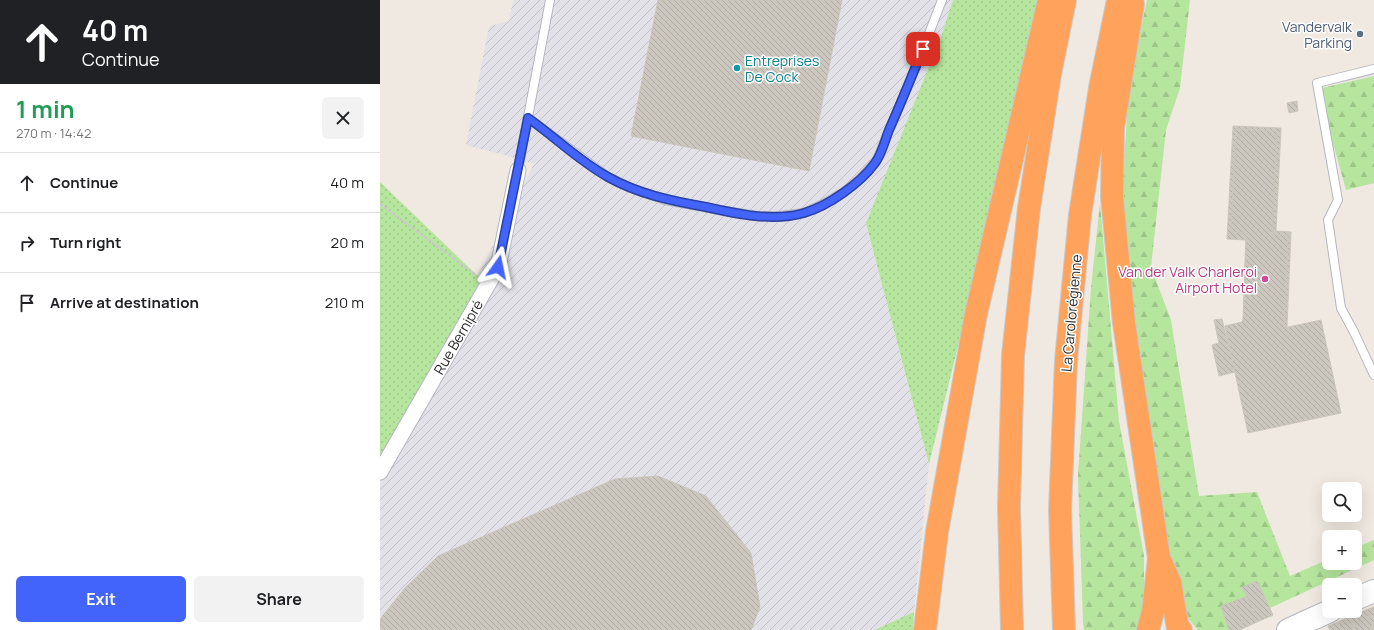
<!DOCTYPE html>
<meta charset="utf-8">
<style>
:root{--surface:#fff;--page:#f2f2f2;--text:#202124;--muted:#757577;--line:#e0e0e0;--accent:#4264fb}
body{margin:0;font-family:Manrope,sans-serif;background:var(--page);color:var(--text);height:100vh;display:flex;flex-direction:column;font-size:15px;white-space:nowrap}
*{box-sizing:border-box;margin:0}
p{font-size:13px;color:var(--muted)}
.icon{flex:none;width:22px;height:22px;fill:none;stroke:currentColor;stroke-width:2;stroke-linecap:round;stroke-linejoin:round}
.map{position:relative;flex:1;overflow:hidden}
.sheet{display:flex;flex-direction:column;background:var(--surface);width:380px}
.sheet>*{flex:none}
.top-card{background:#202124;color:#fff;overflow:hidden}
.buttons{position:absolute;left:942px;top:482px;display:grid;gap:8px}
.buttons a{display:grid;place-items:center;width:40px;height:40px;border-radius:6px;background:var(--surface);box-shadow:0 4px 16px #0002;font-size:20px}
.pin{position:absolute;display:grid;place-items:center;width:34px;height:34px;color:#fff;margin:-17px;border-radius:8px;box-shadow:0 2px 6px #0006}
.me{position:absolute;width:44px;margin:-22px;rotate:12deg;stroke-linejoin:round;filter:drop-shadow(0 0 3px #0008)}
.turn{display:flex;align-items:center;gap:14px;height:84px;padding:0 16px;font-size:18px}
.turn .icon{width:52px;height:52px;stroke-width:2.5}
.turn b{display:block;font-size:28px;line-height:34px}
.round{display:grid;place-items:center;flex:none;width:42px;height:42px;border-radius:6px;background:var(--page)}
.summary{display:flex;align-items:center;justify-content:space-between;height:68px;padding:0 16px}
h1{font-size:24px;font-weight:700;line-height:30px;color:#1e9e55}
.action{display:flex;gap:8px;margin-top:auto;padding:8px 16px}
.action a{flex:1;height:46px;border-radius:6px;background:var(--accent);color:#fff;font-size:16px;font-weight:700;line-height:46px;text-align:center}
.action a+a{background:var(--page);color:var(--text)}
ul{padding:0;list-style:none}
li{display:flex;align-items:center;gap:12px;height:60px;padding:0 16px;border-top:1px solid var(--line)}
li div{flex:1}
li b{display:block;font-size:15px}
li em{font-style:normal}
main{display:flex;flex:1;min-height:0}
.map>svg:first-child{display:block}
.industrial{fill:url(#industrial-furrows)}
.grass{fill:url(#grass-dots)}
.forest{fill:url(#forest-firs)}
.building{fill:url(#building-back-hatch);stroke:#cbc5ba}
.lines{fill:none;stroke-linecap:round;stroke-linejoin:round}
.lane-casing{stroke:#b4b7c1;stroke-width:10}
.street-casing{stroke:#b4b7c1;stroke-width:17}
.secondary-casing{stroke:#b4b7c1;stroke-width:24}
.highway-casing{stroke:#c9c9c9;stroke-width:24}
.path{stroke:#c9c9c9;stroke-width:2.5;stroke-dasharray:3 2;stroke-linecap:butt}
.lane{stroke:#fff;stroke-width:8}
.street{stroke:#fff;stroke-width:15}
.secondary{stroke:#fff;stroke-width:22}
.highway{stroke:#ffa35c;stroke-width:22}
.route-casing{stroke:#2b41a3;stroke-width:10}
.route{stroke:#4264fb;stroke-width:7}
.service-dot{fill:#5c6f8a;stroke:#fff;stroke-width:1.5}
.culture-dot{fill:#0f9aa8;stroke:#fff;stroke-width:1.5}
.hotel-dot{fill:#d1479c;stroke:#fff;stroke-width:1.5}
.labels{text-anchor:middle;dominant-baseline:central;stroke-width:3;stroke-linejoin:round;paint-order:stroke}
.service-label{font-size:14px;fill:#4e5e75;stroke:#fff;text-anchor:end}
.culture-label{font-size:14px;fill:#0d838f;stroke:#fff;text-anchor:start}
.hotel-label{font-size:14px;fill:#b23c85;stroke:#fff;text-anchor:end}
.street-label{font-size:14px;fill:#2e2e2e;stroke:#fff}
</style>
<main>
<section class="sheet">
<div class="top-card">
<div class="turn"><svg class="icon" aria-label="ahead" viewBox="0 0 24 24"><path d="M12 20V5M6 11l6-6 6 6"/></svg><div><b>40 m</b>Continue</div></div>
</div>
<div class="summary"><div><h1>1 min</h1><p>270 m · 14:42</p></div><a class="round"><svg class="icon" aria-label="close" viewBox="0 0 24 24"><path d="M6 6l12 12M18 6L6 18"/></svg></a></div>
<ul>
<li><svg class="icon" aria-label="ahead" viewBox="0 0 24 24"><path d="M12 20V5M6 11l6-6 6 6"/></svg><div><b>Continue</b></div><em>40 m</em></li>
<li><svg class="icon" aria-label="right" viewBox="0 0 24 24"><path d="M7 20v-9h11M14 6l5 5-5 5"/></svg><div><b>Turn right</b></div><em>20 m</em></li>
<li><svg class="icon" aria-label="arrive" viewBox="0 0 24 24"><path d="M6 21V4h12l-3 4 3 4H6"/></svg><div><b>Arrive at destination</b></div><em>210 m</em></li>
</ul>
<div class="action"><a>Exit</a><a>Share</a></div>
</section>
<div class="map">
<svg width="994" height="630" viewBox="0 0 994 630">
<defs>
<pattern id="industrial-furrows" width="10" height="10" patternUnits="userSpaceOnUse"><rect width="10" height="10" fill="#e3e1e8"/><path d="M-1 1l2-2M0 10L10 0M9 11l2-2" fill="none" stroke="#c3c1c7"/></pattern>
<pattern id="grass-dots" width="8" height="8" patternUnits="userSpaceOnUse"><rect width="8" height="8" fill="#b6e59e"/><path d="M2 2h.1M6 6h.1" fill="none" stroke="#9dc588" stroke-width="1.8" stroke-linecap="round"/></pattern>
<pattern id="forest-firs" width="22" height="20" patternUnits="userSpaceOnUse"><rect width="22" height="20" fill="#b6e59e"/><path d="M5 1l3.5 6h-7zM16 11l3.5 6h-7z" fill="#9dc588"/></pattern>
<pattern id="building-back-hatch" width="6" height="6" patternUnits="userSpaceOnUse"><rect width="6" height="6" fill="#cbc7bf"/><path d="M-1 5l2 2M0 0l6 6M5-1l2 2" fill="none" stroke="#afaba4"/></pattern>
</defs>
<rect width="100%" height="100%" fill="#efe9e1"/>
<path class="industrial" d="M133,0h441l-7,24 -81,199 63,241 -15,148 -40,18h-494v-160l154,-306 -30,-9 -38,-10 23,-119 20,-5z"/>
<g class="grass">
<path d="M573,0h90l-114,464 -63,-241 75,-186z"/>
<path d="M0,182l102,98 -102,197z"/>
<path d="M534,612l-1,18h-39z"/>
</g>
<g class="forest">
<path d="M767,0h43l-10,88 -14,42 -15,137 20,53 28,176 58,-4 33,84 39,-17v4h26v-15l19,-8v20l-104,48 3,8 -38,14h-37l-24,-28 -56,-338 10,-165 -1,-4z"/>
<path d="M994,76v107l-28,7 -28,-101z"/>
<path d="M720,203l19,218 25,135v32l-4,42h-56l-1,-7 -5,-148 13,-187z"/>
</g>
<g class="building">
<path d="M278,0h184l-33,171 -178,-35z"/>
<path d="M917,101l1,10 -9,2 -2,-10z"/>
<path d="M853,126l48,2 -5,103 15,1 -4,95 -3,1 4,-93 -16,-1 5,-103 -41,-2 -5,103 15,1v7l-19,-1z"/>
<path d="M856,129l41,2 -5,103 16,1 -4,93 37,-8 20,93 -93,20 -23,-107 17,-4 1,-3 3,-86 -15,-1z"/>
<path d="M842,319l13,53 -16,4 -7,-31 7,-2 -5,-23z"/>
<path d="M278,476l48,20 45,57 9,54 -9,23h-371v-11l25,-31 33,-32 177,-77z"/>
<path d="M877,581l16,34 -14,6 -17,-34z"/>
<path d="M867,596l12,25 -15,7 -9,-27z"/>
<path d="M855,601l9,27 -4,2h-11l-8,-24z"/>
<path d="M994,607v22l-8,-19z"/>
<path d="M986,610l8,20h-18l-6,-13z"/>
<path d="M969,617l6,13h-14l-3,-8z"/>
<path d="M958,622l3,8h-11l-2,-4z"/>
</g>
<g class="lines">
<defs>
<g id="lane">
<path d="M994,69l-57,14 21,117 -10,20 13,88 13,24 20,43"/>
<path d="M148,118l80,59 26,12 31,11 60,11 33,5h22l24,-3 19,-9 21,-12 15,-12 17,-18 47,-113 19,-49"/>
<path d="M138,170l32,-170"/>
</g>
<path id="street" d="M0,472l118,-205 20,-97"/>
<g id="secondary">
<path d="M975,599l19,-8"/>
<path d="M908,630l42,-19"/>
</g>
<g id="highway">
<path d="M752,0l1,4 -20,124 -1,69 12,126 35,235 -6,54 -5,18"/>
<path d="M780,560l10,22 8,47 3,1"/>
<path d="M545,630l12,-98 39,-218 73,-314"/>
<path d="M632,630l-3,-123 4,-152 16,-147 21,-134 15,-74"/>
<path d="M684,630l-4,-120 6,-149 14,-146 20,-127 18,-88"/>
</g>
</defs>
<use href="#lane" class="lane-casing"/>
<use href="#street" class="street-casing"/>
<use href="#secondary" class="secondary-casing"/>
<use href="#highway" class="highway-casing"/>
<path class="path" d="M0,204l96,71"/>
<use href="#lane" class="lane"/>
<use href="#street" class="street"/>
<use href="#secondary" class="secondary"/>
<use href="#highway" class="highway"/>
</g>
<g class="lines">
<defs>
<path id="route" d="M118,267l30,-149c27,19 51,43 80,59 30,17 64,24 98,30 31,7 67,15 98,6 24,-7 57,-30 71,-50 7,-9 10,-23 14,-33 12,-27 23,-54 34,-81"/>
</defs>
<use href="#route" class="route-casing"/>
<use href="#route" class="route"/>
</g>
<circle class="service-dot" cx="980" cy="34" r="4"/>
<circle class="culture-dot" cx="357" cy="68" r="4"/>
<circle class="hotel-dot" cx="885" cy="279" r="4"/>
<g class="labels">
<g class="service-label">
<text x="972" y="26">Vandervalk<tspan x="972" dy="16">Parking</tspan></text>
</g>
<g class="culture-label">
<text x="365" y="60">Entreprises<tspan x="365" dy="16">De Cock</tspan></text>
</g>
<g class="hotel-label">
<text x="877" y="271">Van der Valk Charleroi<tspan x="877" dy="16">Airport Hotel</tspan></text>
</g>
<g class="street-label">
<text transform="translate(691 313) rotate(-85)">La Carolorégienne</text>
<text transform="translate(78 337) rotate(-60)">Rue Bernipré</text>
</g>
</g>
</svg>
<div class="buttons">
<a><svg class="icon" aria-label="search" viewBox="0 0 24 24"><circle cx="10" cy="10" r="6"/><path d="M15 15l6 6"/></svg></a>
<a>+</a>
<a>−</a>
</div>
<div class="pin" style="left:543px;top:49px;background:#d93025"><svg class="icon" aria-label="arrive" viewBox="0 0 24 24"><path d="M6 21V4h12l-3 4 3 4H6"/></svg></div>
<svg class="me" style="left:118px;top:267px" viewBox="-20 -20 40 40"><path d="M0-17L14 15 0 8-14 15z" fill="#4264fb" stroke="#fff" stroke-width="4"/></svg>
</div>
</main>
